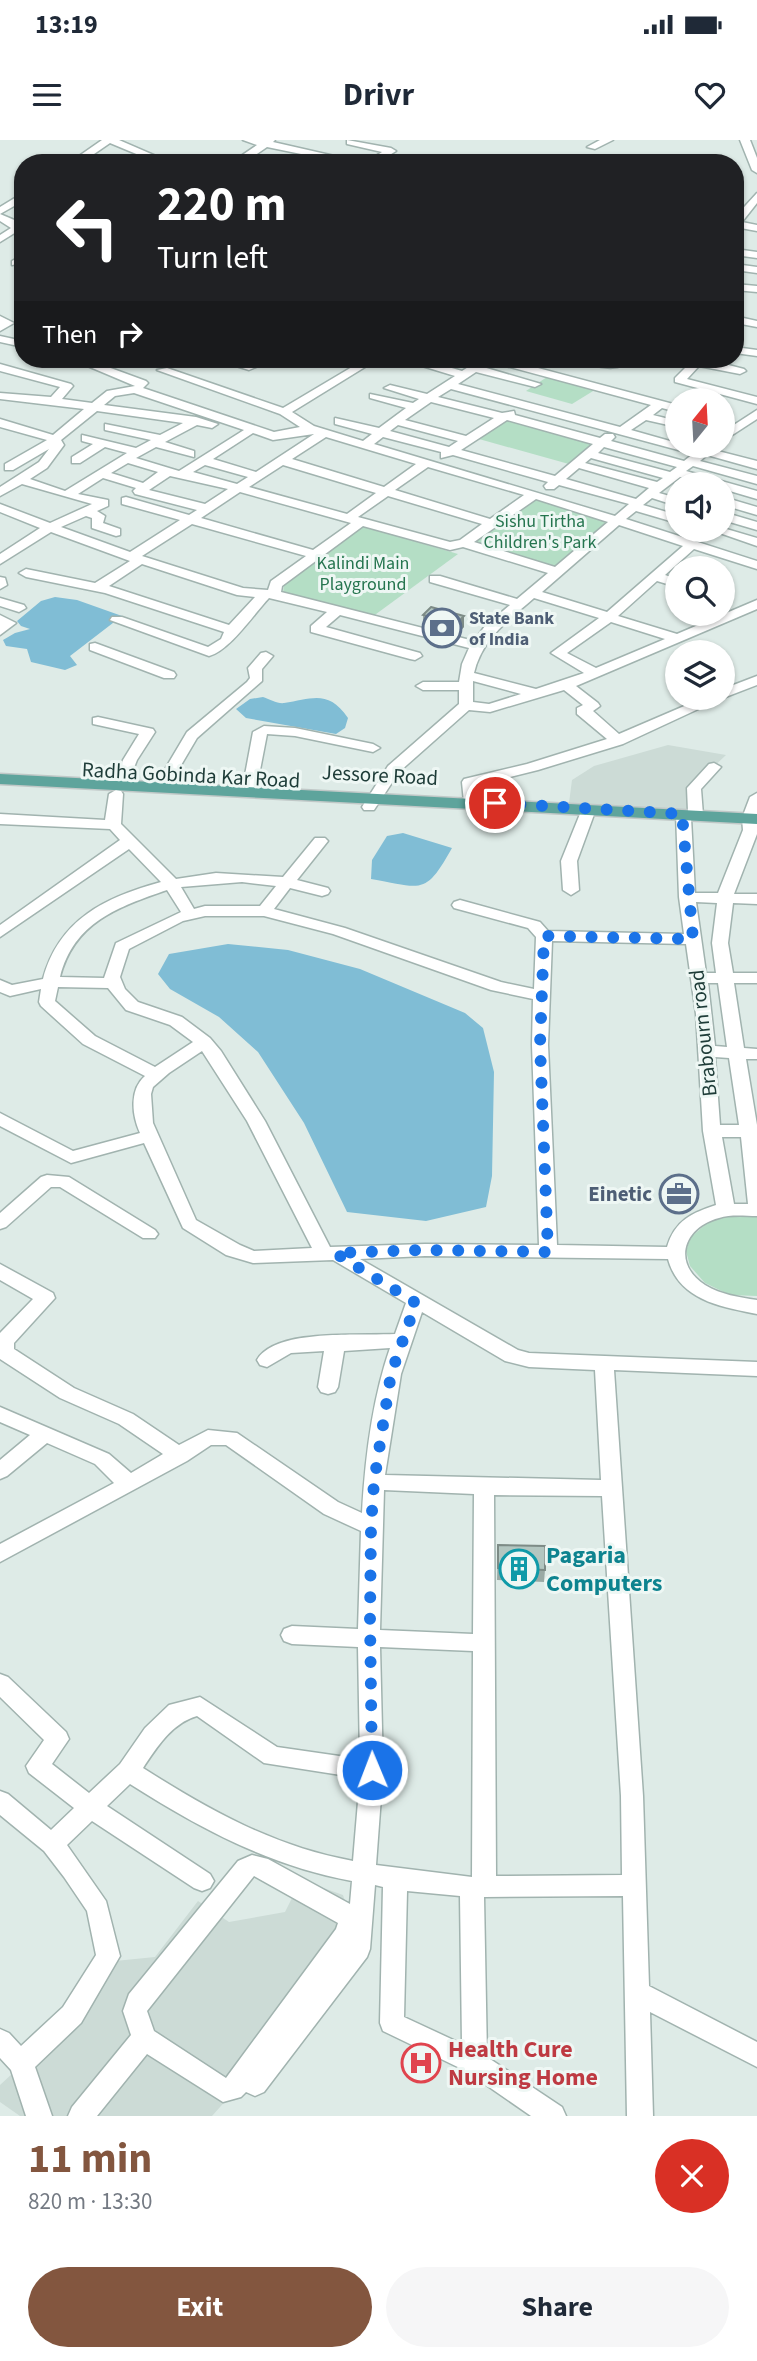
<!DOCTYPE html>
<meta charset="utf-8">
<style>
:root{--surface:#fff;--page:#f6f6f7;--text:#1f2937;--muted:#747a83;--accent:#83563f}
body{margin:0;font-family:"Source Sans 3",sans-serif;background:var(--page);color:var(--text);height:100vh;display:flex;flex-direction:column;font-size:26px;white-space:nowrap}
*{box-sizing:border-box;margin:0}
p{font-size:23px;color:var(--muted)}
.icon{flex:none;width:38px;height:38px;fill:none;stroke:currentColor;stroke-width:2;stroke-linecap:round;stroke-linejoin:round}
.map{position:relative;height:1976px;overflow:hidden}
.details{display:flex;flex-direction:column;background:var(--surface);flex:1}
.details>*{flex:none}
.guide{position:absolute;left:14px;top:14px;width:730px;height:214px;border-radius:28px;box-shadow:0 2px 5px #0004;background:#202124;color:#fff;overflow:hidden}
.needle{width:46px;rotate:18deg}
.fabs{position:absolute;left:665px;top:248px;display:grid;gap:14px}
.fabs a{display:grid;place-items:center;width:70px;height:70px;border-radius:50%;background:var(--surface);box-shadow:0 2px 5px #0004;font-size:35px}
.pin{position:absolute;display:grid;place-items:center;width:60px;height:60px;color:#fff;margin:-30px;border:4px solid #fff;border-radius:50%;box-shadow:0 2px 7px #0007}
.me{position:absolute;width:77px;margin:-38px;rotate:359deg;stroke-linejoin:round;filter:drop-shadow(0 0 5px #0008)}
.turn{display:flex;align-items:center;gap:24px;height:147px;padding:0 28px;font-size:32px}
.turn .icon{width:91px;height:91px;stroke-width:2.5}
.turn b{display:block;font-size:49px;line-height:60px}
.then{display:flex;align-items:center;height:66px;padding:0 28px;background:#0003;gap:14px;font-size:26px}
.round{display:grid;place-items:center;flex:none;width:74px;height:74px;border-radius:37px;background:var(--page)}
.overview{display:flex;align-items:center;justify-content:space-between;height:119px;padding:0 28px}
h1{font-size:42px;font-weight:700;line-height:52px;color:var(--accent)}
.cta{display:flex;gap:14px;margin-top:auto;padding:14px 28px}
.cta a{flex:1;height:80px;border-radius:42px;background:var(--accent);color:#fff;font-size:28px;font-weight:700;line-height:80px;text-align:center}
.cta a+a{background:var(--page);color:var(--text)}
.status{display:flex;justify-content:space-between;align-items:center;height:49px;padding:0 35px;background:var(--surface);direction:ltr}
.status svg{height:19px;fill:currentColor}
header{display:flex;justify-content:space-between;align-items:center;height:91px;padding:0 28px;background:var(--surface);font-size:32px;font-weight:700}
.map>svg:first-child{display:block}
.built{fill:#ccdbd6}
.green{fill:#b4dec5}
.water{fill:#80bdd5}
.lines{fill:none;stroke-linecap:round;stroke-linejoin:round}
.minor-casing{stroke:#a1b3af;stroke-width:3}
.major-casing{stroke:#c0c8c7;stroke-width:3}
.minor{fill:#fff;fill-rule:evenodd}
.major{fill:#5ea49c;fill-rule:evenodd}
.wall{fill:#9aaaa5}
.shaded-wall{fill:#7d8b86}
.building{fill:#b3c6c0;stroke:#7d8b86;stroke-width:2}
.route{stroke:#1a73e8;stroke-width:12;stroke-dasharray:0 21.6}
.labels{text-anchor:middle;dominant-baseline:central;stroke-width:6;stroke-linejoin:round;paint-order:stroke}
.far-park-label{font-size:18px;fill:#25754f;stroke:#eef7f4}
.far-service-label{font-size:18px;font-weight:bold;fill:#4e5e75;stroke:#eef7f4;text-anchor:start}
.street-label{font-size:21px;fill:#1e3c38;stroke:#eef7f4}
.service-label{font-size:21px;font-weight:bold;fill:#4e5e75;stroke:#eef7f4;text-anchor:end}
.near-culture-label{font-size:24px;font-weight:bold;fill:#0d838f;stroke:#eef7f4;text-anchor:start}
.near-health-label{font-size:24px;font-weight:bold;fill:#be3a42;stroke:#eef7f4;text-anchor:start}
</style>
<div class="status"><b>13:19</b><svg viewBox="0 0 49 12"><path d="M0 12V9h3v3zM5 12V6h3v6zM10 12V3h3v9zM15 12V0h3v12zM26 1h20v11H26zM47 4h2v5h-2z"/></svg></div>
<header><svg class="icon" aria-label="menu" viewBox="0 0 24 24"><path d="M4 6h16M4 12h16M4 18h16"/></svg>Drivr<svg class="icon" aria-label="heart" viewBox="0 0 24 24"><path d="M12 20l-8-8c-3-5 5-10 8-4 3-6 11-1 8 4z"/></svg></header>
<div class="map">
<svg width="757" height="1976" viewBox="0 0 757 1976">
<rect width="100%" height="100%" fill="#deebe7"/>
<g class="built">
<path d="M668,605l58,10 -35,33 3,23 -125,-8 3,-23 22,-14z"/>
<path d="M301,1740l42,15 17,55 -148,166h-192l-20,-14v-17l82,-76 33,-48 40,-4 43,-56 31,21 56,-10z"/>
</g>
<g class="green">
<path d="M550,235l48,13 -26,16 -46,-13z"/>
<path d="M510,277l94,26 -28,23 -97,-27z"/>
<path d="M534,358l76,24 -52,45 -86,-24z"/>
<path d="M359,385l99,29 -86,63 -89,-24 1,-9z"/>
<path d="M742,1073l15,2v81l-27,-1 -25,-12 -15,-17 -4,-15 5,-14 22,-19z"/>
</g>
<g class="water">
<path d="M55,457l22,3 45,16 -52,40 7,9 -12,5 -34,-8 -4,-13 -21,-3 -3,-6 12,-7 15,-4 -9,-3 -4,-5 24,-20z"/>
<path d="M263,557c6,2 15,7 21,6 28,-4 44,-14 64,15l-3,10 -9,6 -90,-16 -10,-9 14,-10z"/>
<path d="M403,693l49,15c-27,48 -29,40 -81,31l1,-19 15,-24z"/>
<path d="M228,804l60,6 72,19 105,44 18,15 11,44 -2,104 -6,31 -60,14 -79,-9 -43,-89 -46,-71 -39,-35 -49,-28 -12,-15 11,-20z"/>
</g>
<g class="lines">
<defs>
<g id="minor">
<path d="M102,0h17l53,23h-14l-48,-20 -29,20h-12z"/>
<path d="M243,0h32l-2,2 92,21h-20l-78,-16 -19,13 4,3h-13l-1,-5 19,-13z"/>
<path d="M347,0l44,8 5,3 -19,12h-12l17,-11 -35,-8z"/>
<path d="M600,0h13l-18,9 -8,-2z"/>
<path d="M740,0h10l7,18v15l-5,-3z"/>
<path d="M23,53v8l-23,13 19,8 2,7 -21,13v-7l11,-7 -11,-7v-14z"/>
<path d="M757,53v10l-15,19 15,3v6l-22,-4v-10z"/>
<path d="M735,109l22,3v6l-22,-3z"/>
<path d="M23,115v8l-11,2v-4z"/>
<path d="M735,124l22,3v6l-22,-3z"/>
<path d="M735,144l22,2v6l-22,-2z"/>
<path d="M0,176l14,7 -14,8z"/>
<path d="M739,177l18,4v6l-16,-3 -6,2v-8z"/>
<path d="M0,196l23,5v6l-23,-5z"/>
<path d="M735,207l22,3v6l-22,-3z"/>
<path d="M71,219h15l60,22 2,2 -5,5 131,44 26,-5 -20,-13 -123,-44 10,-2 116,40 69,-41 -18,-8 26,3 5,-3h13l-86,53 22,14 49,15 9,-7 -37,-10v-6l44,10 27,-20 -36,-10v-4l43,9 6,-4 -35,-11 6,-3 37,9 28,-18 -46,-14 -1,-3h13l41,12 19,-12h23l173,46v7l-15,-4 -9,7 24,6v6l-31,-7 -15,10 46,13v3l23,3 17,-3 -3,4 43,11v8l-50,-14 -7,6 57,15v8l-64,-18 -7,5 71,20v8l-34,-10v-4h-17l-26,-8 -21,16 18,5v8l-25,-8 -9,7 34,10v8l-41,-12 -10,8 131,42v8l-63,-20 -29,26 12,4v8l-20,-6 -39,35 59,18 80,-34v9l-181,77 22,17 2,3 -7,5 26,23 84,-36h19l-99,46 -85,26 -61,15 1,17 -7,4 -7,-4 -2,-20 2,-3 63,-15 80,-25 -30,-25v-6l6,-3 -19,-15 -74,22 -21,-2 -70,62 -25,38h-10l-2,-3 26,-41 71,-62v-14h-36l-7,-4 7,-4h36l3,-18 7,-16 -129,-33 -14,12 94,26 2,3 -7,4 -5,-1 -99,-27v-6l16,-14 -58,-14c-16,17 -39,52 -60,58l-99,-36 2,-3h10l86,30 13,-8 3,-7 -119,-39 -79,-16 -7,-4 7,-4 69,14 35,-22 -79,-29 -51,32v-10l40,-26 -40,-16v-8l50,19 42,-19 -70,-20 -22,12v-9l39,-25 10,-13 -36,21h-8v-6l42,-24 -47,-13v-8l53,16 31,-26 -84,-10v-6l51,4 9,-10 -60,-16v-7l71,20 2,2 -11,13 30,4 15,-12 28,-5zM491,222l160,43 -31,22 -162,-43 18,-12 59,15 6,-3 -58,-17zM451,249l242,65 -9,7 -73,-20 4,-4 -2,-3h-8l-5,4 -85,-23 -1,-4 -12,2 -64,-16zM134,253l110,37 -65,41 -43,-13 20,-11 38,10v-6l-29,-9 32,-17 15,3 6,-4 -22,-7 -92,-12 11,-9zM431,262l63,16 -28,18 -61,-16zM97,271l86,12 -23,12 -55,-11v6l46,10 -15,8 -54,-13v6l11,3 -21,13v6h8l25,-16 22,6 -62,38 -35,-12 17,-11 17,-23 -3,-5zM507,280l86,24 -38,32 -94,-26zM398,285l60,16 -9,6 -59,-16zM253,293l20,7 41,-6 -58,38 -43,-13zM326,297l90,27 -32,23 -92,-28zM383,297l58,15v6l12,-3 95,27 -4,4 2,3h8l5,-4 70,19 -14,12 -241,-72zM604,307l73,20 -7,5 -72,-19zM591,318l72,20 -6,4 -72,-19zM128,323l30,9 -15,11 -32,-10zM205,325l43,12 -11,7 -44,-12zM283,325l93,28 -29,21 -98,-27zM428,327l96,28 -34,24 -95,-29zM579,328l70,20 -13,11 -70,-20zM170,336l58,13 -23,15 -56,-14zM103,338l33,10 -3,3 2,3 62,16 -8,5 -63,-18 -4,1v6l58,16 -50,32 -69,-25 25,-11 6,2v10l24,8 4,-1v-6l-17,-6 2,-7 -8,-5 11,-5v-6l-30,-6zM240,352l111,31 -38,27 -112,-32zM388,356l94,28 -22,16 -10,2 -92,-25zM536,359l72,23 -53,45 -81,-25zM192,384l114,32 -35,25 -3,9 -25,-2 -101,-32zM619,385l64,21 -76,66 -65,-20zM363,386l87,24 13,-3 85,26 -31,26 -77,-23h-10v6l80,23 -25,21 -11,15 -193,-49 1,-6zM142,424l95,31 18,2 -26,28 -120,-39zM534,458l65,20 -48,35 33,20 -48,16 -62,-16c8,-35 35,-53 60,-75zM611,482l54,17 -69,29 -29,-15zM473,541l48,13 -32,10 -16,-2z"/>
<path d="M214,219c11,0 28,5 36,3 9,-1 15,-3 24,-3l-25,11z"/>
<path d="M581,219l32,2 20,-2c-14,14 -37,9 -52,0z"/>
<path d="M694,219h11l39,10 2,2 -6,3 -41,-8 -12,13 70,18v7l-82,-22v-4z"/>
<path d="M757,270v9l-34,22v-9z"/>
<path d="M723,357l34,10v8l-34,-10z"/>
<path d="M723,372l34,10v8l-34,-10z"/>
<path d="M723,388l34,10v8l-46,-16h12z"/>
<path d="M0,437l5,1 2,7 -7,4z"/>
<path d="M0,458l24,7 2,3 -7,4 -19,-6z"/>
<path d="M0,475l16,8 -16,12z"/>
<path d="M95,503l79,29 2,3 -2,3h-10l-74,-28v-6z"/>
<path d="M266,512l7,4 -11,13v12l-65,57 -30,51h-10l-2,-3 32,-54 60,-50 3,-4 -2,-10 13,-15z"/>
<path d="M757,536v9l-34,13v-9z"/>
<path d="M98,577l55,12 2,3 -18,28 -11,28h-10l-2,-3 9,-25 16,-26 -46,-10v-6z"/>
<path d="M264,586l31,2 78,16 7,4 -7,4 -78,-16 -28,-2 -11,57 -2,3h-10l-2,-3 11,-59z"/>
<path d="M714,623l7,4 -20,22 2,26 -2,3h-10l4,75h23l25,-63 -1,-12 8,-21 7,-4v41l-23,60h23v10l-24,-1 -5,40 5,30h24v10h-23l10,65 13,1v10h-11l11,66v91c-12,0 -26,-2 -38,2 -35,9 -48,45 -14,67 17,10 33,12 52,15v14c-36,-7 -78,-14 -89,-55l-243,-3 -65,3 158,91 11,3 228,9v14l-143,-6 29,426 6,190 108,56v25l-107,-55 3,104h-26l-4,-220 -139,1 3,160 75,50 4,9h-35l-65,-45 -83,-40 -3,-8 3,-136 -8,-2 -5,64 -3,8 -103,135 -9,4 -9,-4 -5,5 -18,5 -76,-48 -50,62h-29l4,-9 59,-72 -8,-24 6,-17 109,-133 14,-6 16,4 82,45 2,-23c-82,-15 -153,-53 -222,-97l-23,22 103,68 4,7 -4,7 -8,3 -8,-3 -102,-67 -25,24 39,56 14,55 -39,67 -46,44 17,49h-26l-15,-46 -11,-12v-29l9,4 12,13 42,-39 33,-52 -9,-44 -23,-34 -20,-26 -44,-36v-24l8,3 43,36 23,-22 -45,-35 -3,-7 18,-26 -44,-43v-23l8,3 58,55 3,7 -17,25 37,29 31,-29 25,-36 24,-23 31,-8 77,50 83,12 -2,-112 -66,-3 -8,-3 -3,-6 3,-6 8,-3 66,3 3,-98 -37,-17 -98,-69h-15l-24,16 -187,101v-18l114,-61 -19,-19 -48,-21 -40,33 -7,3v-19l30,-25 -30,-13v-15l109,47 22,19 32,-19 -44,-30 -59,-26 -60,-39v-26l33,-34 -33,-19v-16l53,29 2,5 -41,45v6l60,39 59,26 46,31 29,-15 29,3 101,69 24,11c3,-54 10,-113 28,-165l-46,3 -6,36 -3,5 -7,2 -7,-2 -3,-5 6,-36 -33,2 -24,14 -7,-2 -3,-5c18,-32 104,-24 138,-26l11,-31 -73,-43 -80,3 -27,-8 -43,-27 -39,-85 -73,20 -71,-37v-13l73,38 67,-18c-8,-18 -11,-43 5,-57l-62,-32 -42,-38 -2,-4 2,-13 -31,7 -10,-4v-12l12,5 31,-6c16,-60 63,-82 118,-97l-32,-33 -129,88v-12l120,-85 -10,-11 -110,-5v-10l105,6 4,-26 7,-4 5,1 2,3 -2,30 55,55 40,-6 67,4 32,-39h10l3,3 -31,39 31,8 2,3 -2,3 -6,2 -32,-8 -16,21 71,19 156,54 33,7 2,-52 -8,-9 -74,-20 -2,-3 2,-3 6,-2 80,22 8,9 136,3 -5,-37 -3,-83 2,-3h10l-1,-23 22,-24zM242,742l34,4 -16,20h-55l-11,3 -13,-22zM167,750l14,22 -65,31 -12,35 -44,-1c14,-55 58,-70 107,-87zM696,762l21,1 -5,40 4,30h-10zM205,776h59l69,18 158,56 42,9 -1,46 7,200 -114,-1 -95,3 -65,-126 -44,-70 -11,-13 -28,-21 -44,-15 -13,-13 -5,-12 9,-28 54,-28zM552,801l134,3 10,70 7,117 13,74c-24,8 -41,15 -49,42l-110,-2 -9,-200zM708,843h10l9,64 -12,-1zM58,847l50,1 18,22 44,15 23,17 -38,25 -60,-31 -40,-35zM202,911l45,70 65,127 -58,3 -14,-6 -44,-25 -43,-97 -2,-29 2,-7 16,-14zM715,917l14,1 10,67h-19zM722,997h19l7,67h-14zM422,1172l83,49 24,6 66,3 6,110 -216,-5 16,-101zM384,1350l90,4 -1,140 -93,-4zM494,1355l108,1 19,300 1,79 -126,1zM380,1507l93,4 -1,226 -96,-12 7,-95zM197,1576l67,47 96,15 -7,83c-78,-14 -144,-51 -210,-93 14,-21 29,-45 54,-52zM254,1736l84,47 -2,6 -110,149 -72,-47 -7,-20zM407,1751l53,5 2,148 -58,-27z"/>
<path d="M589,665l7,4 -19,52 2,29 -8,5 -8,-5 -2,-29 21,-52z"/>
<path d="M47,1035l22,2 86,53 3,4 -3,4h-12l-83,-51h-9l-45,40 -6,2v-16l41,-36z"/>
</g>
<path id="major" d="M0,634l757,40v10l-757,-40z"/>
</defs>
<use href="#minor" class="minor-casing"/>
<use href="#major" class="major-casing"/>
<use href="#minor" class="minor"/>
<use href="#major" class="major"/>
</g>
<g class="wall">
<path d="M431,467l33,20 -7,7 -34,-9v-10z"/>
<path d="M498,1405l47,25 -1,12 -47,-2z"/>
</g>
<path class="shaded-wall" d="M464,476v11l-7,7v-11z"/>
<g class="building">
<path d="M431,467l33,9 -7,7 -34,-8z"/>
<path d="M498,1405l47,1v24l-47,-2z"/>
</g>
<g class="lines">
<path class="route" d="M372,1630l-2,-152 1,-91 3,-45 17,-108 25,-71 -81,-50 90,-3 123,2 -8,-207 4,-109 149,3 -11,-125 -187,-11"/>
</g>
<defs>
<symbol id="bank-ring" viewBox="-11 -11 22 22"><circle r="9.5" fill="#eef7f4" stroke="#5c6f8a" stroke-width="1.5"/><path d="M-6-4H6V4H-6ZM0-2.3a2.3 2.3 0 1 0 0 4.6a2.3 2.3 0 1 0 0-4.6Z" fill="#5c6f8a"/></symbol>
<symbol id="office-ring" viewBox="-11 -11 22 22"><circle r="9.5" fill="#eef7f4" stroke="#5c6f8a" stroke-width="1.5"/><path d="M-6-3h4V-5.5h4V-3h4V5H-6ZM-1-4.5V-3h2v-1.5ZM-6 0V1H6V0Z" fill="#5c6f8a"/></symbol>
<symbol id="building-ring" viewBox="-11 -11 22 22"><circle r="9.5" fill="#eef7f4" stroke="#0f9aa8" stroke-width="1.5"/><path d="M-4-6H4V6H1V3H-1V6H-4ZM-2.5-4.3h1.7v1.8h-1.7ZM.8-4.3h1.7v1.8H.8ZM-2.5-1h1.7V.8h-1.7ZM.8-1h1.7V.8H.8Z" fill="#0f9aa8"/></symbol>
<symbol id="hospital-ring" viewBox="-11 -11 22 22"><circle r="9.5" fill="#eef7f4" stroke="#e0444e" stroke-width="1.5"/><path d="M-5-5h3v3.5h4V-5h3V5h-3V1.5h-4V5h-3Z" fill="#e0444e"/></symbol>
</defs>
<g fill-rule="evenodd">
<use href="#bank-ring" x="420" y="466" width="44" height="44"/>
<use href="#office-ring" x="657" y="1032" width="44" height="44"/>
<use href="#building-ring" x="497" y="1407" width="44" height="44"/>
<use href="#hospital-ring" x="399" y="1901" width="44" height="44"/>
</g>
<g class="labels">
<g class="far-park-label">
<text x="540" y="381">Sishu Tirtha<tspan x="540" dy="21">Children's Park</tspan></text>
<text x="363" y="423">Kalindi Main<tspan x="363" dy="21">Playground</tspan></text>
</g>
<g class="far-service-label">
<text x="469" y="478">State Bank<tspan x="469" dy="21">of India</tspan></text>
</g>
<g class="street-label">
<text transform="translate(191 635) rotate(3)">Radha Gobinda Kar Road</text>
<text transform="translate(380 635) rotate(3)">Jessore Road</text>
<text transform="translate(703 893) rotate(-96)">Brabourn road</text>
</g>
<g class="service-label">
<text x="652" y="1054">Einetic</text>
</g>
<g class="near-culture-label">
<text x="546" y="1415">Pagaria<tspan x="546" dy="28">Computers</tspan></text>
</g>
<g class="near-health-label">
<text x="448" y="1909">Health Cure<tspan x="448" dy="28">Nursing Home</tspan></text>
</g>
</g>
</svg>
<div class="fabs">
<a><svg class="needle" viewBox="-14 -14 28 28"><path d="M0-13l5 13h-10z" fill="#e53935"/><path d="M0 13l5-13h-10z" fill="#747a83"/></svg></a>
<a><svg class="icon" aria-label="sound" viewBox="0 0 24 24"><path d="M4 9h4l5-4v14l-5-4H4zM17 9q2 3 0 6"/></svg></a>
<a><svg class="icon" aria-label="search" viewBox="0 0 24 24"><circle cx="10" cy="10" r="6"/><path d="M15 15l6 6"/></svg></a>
<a><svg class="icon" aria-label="layers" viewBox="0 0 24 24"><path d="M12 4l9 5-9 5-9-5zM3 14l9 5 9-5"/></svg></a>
</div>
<div class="pin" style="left:495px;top:663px;background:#d93025"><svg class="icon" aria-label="arrive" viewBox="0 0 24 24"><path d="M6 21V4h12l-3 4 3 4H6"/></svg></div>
<svg class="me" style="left:372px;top:1630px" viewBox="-20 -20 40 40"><circle r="17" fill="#1a73e8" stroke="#fff" stroke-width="3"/><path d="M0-11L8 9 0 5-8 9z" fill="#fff"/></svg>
<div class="guide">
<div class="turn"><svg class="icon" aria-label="left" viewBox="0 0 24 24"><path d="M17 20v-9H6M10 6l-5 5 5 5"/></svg><div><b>220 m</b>Turn left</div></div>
<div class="then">Then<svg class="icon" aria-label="right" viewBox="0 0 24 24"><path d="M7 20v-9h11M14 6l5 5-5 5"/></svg></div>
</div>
</div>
<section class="details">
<div class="overview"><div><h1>11 min</h1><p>820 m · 13:30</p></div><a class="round" style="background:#d93025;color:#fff"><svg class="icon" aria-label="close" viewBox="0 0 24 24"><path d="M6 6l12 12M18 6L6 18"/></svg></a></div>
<div class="cta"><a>Exit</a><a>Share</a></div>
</section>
